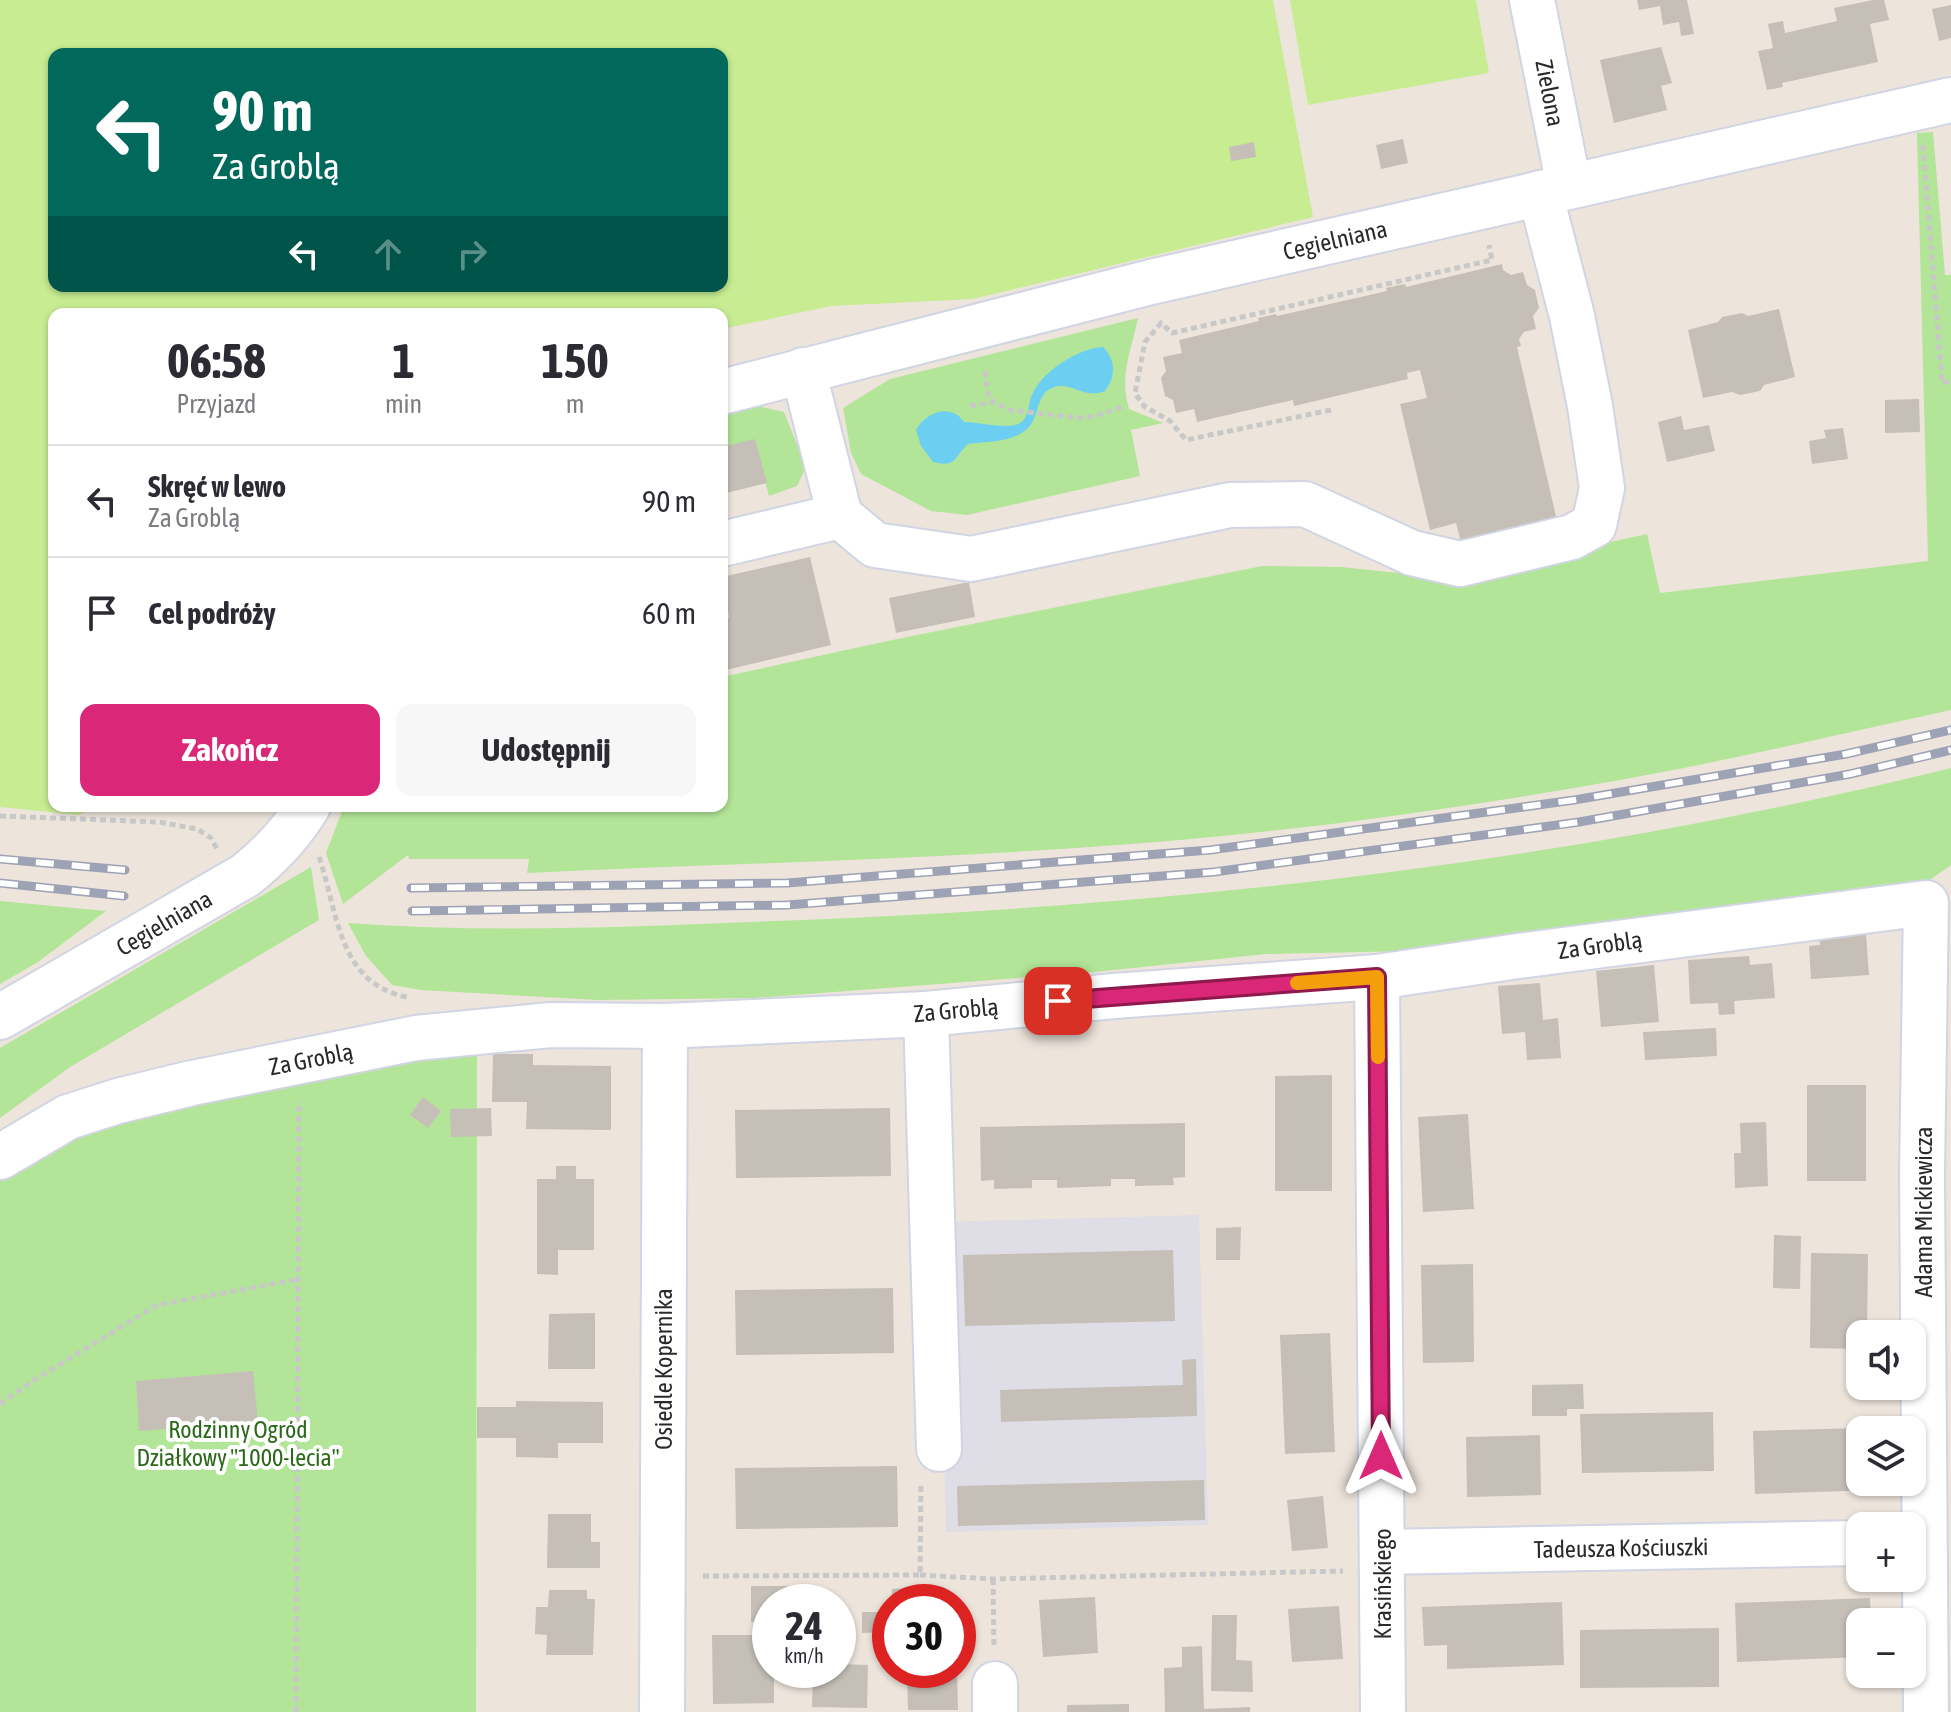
<!DOCTYPE html>
<html lang="pl">
<meta charset="utf-8">
<style>
:root{--surface:#fff;--page:#f7f7f7;--text:#2b2b33;--muted:#7c7c81;--line:#e1e1e2;--accent:#db2777}
body{margin:0;font-family:"Asap Condensed",sans-serif;background:var(--page);color:var(--text);height:100vh;display:flex;flex-direction:column;font-size:30px;white-space:nowrap}
*{box-sizing:border-box;margin:0}
p{font-size:26px;color:var(--muted)}
.icon{flex:none;width:44px;height:44px;fill:none;stroke:currentColor;stroke-width:2;stroke-linecap:round;stroke-linejoin:round}
.map{position:relative;flex:1;overflow:hidden}
.side{position:absolute;left:48px;top:308px;width:680px;height:504px;display:flex;flex-direction:column;background:var(--surface);border-radius:16px;box-shadow:0 2px 6px #0004}
.side>*{flex:none}
.top-card{position:absolute;left:48px;top:48px;width:680px;height:244px;border-radius:16px;box-shadow:0 2px 6px #0004;background:#00695c;color:#fff;overflow:hidden}
.controls{position:absolute;left:1846px;top:1320px;display:grid;gap:16px}
.controls a{display:grid;place-items:center;width:80px;height:80px;border-radius:16px;background:var(--surface);box-shadow:0 2px 6px #0004;font-size:40px}
.speed{position:absolute;left:752px;top:1584px;display:flex;gap:16px;font-size:40px;font-weight:700;text-align:center}
.speed>*{display:grid;place-content:center;width:104px;height:104px;border-radius:50%;background:var(--surface);box-shadow:0 2px 6px #0004;line-height:1}
.speed small{font-size:20px;font-weight:400}
.speed .limit{border:12px solid #d22;background:#fff;color:#111}
.pin{position:absolute;display:grid;place-items:center;width:68px;height:68px;color:#fff;margin:-34px;border-radius:16px;box-shadow:0 4px 12px #0006}
.me{position:absolute;width:88px;margin:-44px;rotate:0deg;stroke-linejoin:round;filter:drop-shadow(0 0 6px #0008)}
.turn{display:flex;align-items:center;gap:28px;height:168px;padding:0 32px;font-size:36px}
.turn .icon{width:104px;height:104px;stroke-width:2.5}
.turn b{display:block;font-size:56px;line-height:68px}
.lanes{display:flex;align-items:center;height:76px;padding:0 32px;background:#0003;justify-content:center;gap:40px;direction:ltr}
.lanes .off{opacity:.35}
.eta{display:flex;justify-content:space-evenly;align-items:center;height:136px;text-align:center}
.eta b{font-size:48px;font-weight:700;line-height:56px}
.primary-button{display:flex;gap:16px;margin-top:auto;padding:16px 32px}
.primary-button a{flex:1;height:92px;border-radius:16px;background:var(--accent);color:#fff;font-size:32px;font-weight:700;line-height:92px;text-align:center}
.primary-button a+a{background:var(--page);color:var(--text)}
ul{padding:0;list-style:none}
li{display:flex;align-items:center;gap:24px;height:112px;padding:0 32px;border-top:2px solid var(--line)}
li div{flex:1}
li b{display:block;font-size:30px}
li em{font-style:normal}
.map>svg:first-child{display:block}
.industrial{fill:#dfdde5}
.green{fill:#b2e597}
.pitch{fill:#c7ec92;fill-rule:evenodd}
.water{fill:#6ccff2}
.building{fill:#c5bfb8}
.lines{fill:none;stroke-linecap:round;stroke-linejoin:round}
.minor-casing{stroke:#d1d5e3;stroke-width:48}
.path{stroke:#c8c8c8;stroke-width:5;stroke-dasharray:6 4;stroke-linecap:butt}
.minor{stroke:#fff;stroke-width:44}
.rail-casing{stroke:#9ea2b5;stroke-width:9}
.rail{stroke:#fff;stroke-width:6;stroke-dasharray:18;stroke-linecap:butt}
.route-casing{stroke:#8e194d;stroke-width:20}
.route{stroke:#db2777;stroke-width:14}
.slow{stroke:#f59e0b;stroke-width:14}
.labels{text-anchor:middle;dominant-baseline:central;stroke-width:8;stroke-linejoin:round;paint-order:stroke}
.street-label{font-size:24px;fill:#2a2a2a;stroke:#fff}
.park-label{font-size:24px;fill:#2a6918;stroke:#fff}
</style>
<div class="map">
<svg width="1951" height="1712" viewBox="0 0 1951 1712">
<rect width="100%" height="100%" fill="#ede5dc"/>
<path class="industrial" d="M1199,1215l9,310 -262,7 -7,-310z"/>
<g class="green">
<path d="M1933,132l12,143h6v435c-120,26 -240,55 -360,75 -126,22 -253,40 -379,52 -228,22 -457,25 -685,36l2,-14h-120l-1,-4 -65,49 -17,-51 18,-47h378v-129l175,-38 365,-73 79,1 67,7 53,1 186,-41 13,59 268,-32 -11,-428z"/>
<path d="M1138,318c-7,34 -19,56 -9,91l34,14 -32,7 9,46 -173,39 -36,-4 -70,-37 -10,-21 -8,-45 47,-29z"/>
<path d="M758,406l26,6 22,55 -9,19 -28,10 -14,-53 -33,8v-40z"/>
<path d="M1951,768v97l-24,17 -516,69 -145,3 -171,18 -340,26 -157,2 -177,-10 -29,-5 -26,-29 -18,-33c151,11 303,3 454,-3 387,-15 773,-59 1149,-152z"/>
<path d="M311,867l8,53 -249,147 -70,51v-70z"/>
<path d="M0,901l106,10 -68,51 -38,22z"/>
<path d="M477,1043l-1,669h-476v-539l75,-45z"/>
</g>
<g class="pitch">
<path d="M0,0h1273l40,217 -340,82 -142,7 -109,23v-15h-668v492h41l-16,9 -79,-8zM54,54h668v232h-668z"/>
<path d="M1290,0h186l13,73 -181,32z"/>
</g>
<path class="water" d="M1103,347c13,13 13,29 2,44 -22,9 -34,-11 -53,-3 -17,7 -12,30 -25,41 -16,14 -40,12 -59,15 -14,13 -11,24 -35,18l-12,-16 -5,-16c10,-19 36,-27 48,-8 14,0 46,8 56,1 9,-5 8,-20 12,-28 10,-24 47,-47 71,-48z"/>
<g class="building">
<path d="M1637,0h50l7,34 -13,2 -2,-14 -16,3 -3,-19 -21,4z"/>
<path d="M1873,0h11l5,20 -19,4 8,38 -96,21 1,4 -16,3 -9,-39 15,-3 -5,-24 15,-3 2,12 52,-12 -3,-13z"/>
<path d="M1951,5v33l-12,3 -7,-32z"/>
<path d="M1661,47l11,36 -11,3 6,24 -53,13 -14,-63z"/>
<path d="M1403,139l5,24 -27,6 -5,-24z"/>
<path d="M1254,142l2,15 -25,4 -2,-14z"/>
<path d="M1502,264l1,6 8,5 12,-3 4,13 8,5 4,18 -6,8 3,13 -12,3 -5,7 2,7 -4,1 41,178 -96,22 -6,-24 -26,7 -30,-126 27,-6 -7,-28 -13,3 1,6 -114,27 -1,-6 -96,22 -3,-13 -18,4 -3,-13 -8,-4 -4,-18 5,-7 -3,-14 19,-4 -3,-13 80,-19 -1,-3 18,-4 1,2 110,-25 -1,-3 19,-4 1,3z"/>
<path d="M1779,309l16,68 -31,8 -4,6 -20,4 -8,-3 -29,6 -15,-68 30,-8 4,-5 20,-4 6,3z"/>
<path d="M1919,399l1,33 -35,1v-33z"/>
<path d="M1681,416l3,14 25,-5 6,26 -48,11 -9,-40z"/>
<path d="M1843,428l5,31 -36,5 -3,-23 17,-3 -2,-8z"/>
<path d="M755,439l12,44 -45,11v-47z"/>
<path d="M810,557l21,88 -109,26v-52l7,-2 -7,-40z"/>
<path d="M969,582l6,35 -79,16 -7,-35z"/>
<path d="M1865,921l4,54 -58,4 -2,-33 11,-1 -2,-20z"/>
<path d="M1749,956l1,9 22,-2 3,35 -41,3 1,13 -16,1 -1,-12 -28,1 -2,-44z"/>
<path d="M1654,965l5,57 -58,5 -5,-56z"/>
<path d="M1540,983l3,37 15,-2 3,40 -34,2 -2,-28 -23,2 -4,-48z"/>
<path d="M1716,1028l1,28 -72,4 -2,-28z"/>
<path d="M493,1054h40v11l78,1v64l-85,-1 1,-27h-35z"/>
<path d="M1332,1075v116h-57v-115z"/>
<rect x="1807" y="1085" width="59" height="96"/>
<path d="M423,1097l18,14 -13,17 -18,-13z"/>
<path d="M491,1108l1,28 -41,1 -1,-28z"/>
<path d="M890,1108l1,68 -155,2 -1,-68z"/>
<path d="M1468,1114l6,95 -51,3 -5,-95z"/>
<path d="M1766,1122l2,64 -33,2 -1,-35h7l-1,-30z"/>
<path d="M1185,1123v54l-12,1 1,7 -39,1v-7h-24v7l-54,2v-8h-25v8l-38,1v-9l-13,1 -1,-54z"/>
<path d="M556,1166h20v13h18v71h-36v25l-21,-1v-95h19z"/>
<path d="M1241,1227l-1,33h-24v-32z"/>
<path d="M1774,1235l27,1 -1,53 -27,-1z"/>
<path d="M1173,1250l2,71 -210,5 -2,-71z"/>
<path d="M1811,1253l57,1 -1,80h-7v15l-50,-1z"/>
<path d="M1473,1264l1,98 -51,1 -2,-98z"/>
<path d="M893,1288l1,65 -158,2 -1,-65z"/>
<path d="M595,1313v56h-47l1,-55z"/>
<path d="M1330,1333l5,119 -50,2 -5,-119z"/>
<path d="M1196,1359l1,57 -196,6 -1,-32 183,-5 -1,-25z"/>
<path d="M253,1371l5,51 -119,9 -3,-50z"/>
<path d="M1583,1384l1,25h-17v7h-35v-31z"/>
<path d="M516,1401l87,1v41h-45v15l-42,-1v-19h-39v-31h39z"/>
<path d="M1713,1412l1,59 -132,2 -2,-59z"/>
<path d="M1860,1428v54h16v8l-121,4 -2,-63z"/>
<path d="M1540,1435l1,60 -74,2 -1,-60z"/>
<path d="M897,1466l1,61 -162,2 -1,-61z"/>
<path d="M1204,1480l1,40 -247,6 -1,-40z"/>
<path d="M1323,1496l5,52 -36,3 -5,-51z"/>
<path d="M548,1514h43v28h9v26h-53z"/>
<path d="M751,1586h43v16h-24v21l-19,-1z"/>
<path d="M910,1588l1,14h-19v-13z"/>
<path d="M549,1590h38v9h8l-2,56h-47l1,-20 -12,-1 1,-27h12z"/>
<path d="M1095,1597l3,56 -55,4 -4,-57z"/>
<path d="M1870,1598l1,24h-11v35l-123,5 -2,-59z"/>
<path d="M1562,1602l2,63 -117,4v-24l-23,1 -2,-39z"/>
<path d="M1339,1606l4,53 -51,3 -4,-53z"/>
<path d="M862,1612h28v12h-5v8l-23,1z"/>
<path d="M1212,1615h25l-1,45 16,1 1,31 -42,-1z"/>
<path d="M1719,1628v59l-139,1v-58z"/>
<path d="M712,1635h58v35h4v33l-61,1z"/>
<path d="M1202,1646l2,63 46,-2v5h-85l-1,-44 18,-1v-20z"/>
<path d="M838,1664l30,1 -1,43 -55,-1 1,-37h25z"/>
<path d="M907,1670h50l1,40h-50z"/>
<path d="M1129,1704v8h-62v-7z"/>
</g>
<g class="lines">
<defs>
<g id="minor">
<path d="M1532,0l37,186"/>
<path d="M803,370l37,146 35,29 96,14 259,-54 75,-1 107,49 48,11 112,-27 22,-12 8,-37 -12,-82 -18,-90 -32,-123"/>
<path d="M722,392l429,-110 800,-182"/>
<path d="M722,544l118,-28"/>
<path d="M1377,977l6,735"/>
<path d="M926,1014l13,435"/>
<path d="M0,1017l246,-142c25,-20 45,-41 62,-69"/>
<path d="M0,1157l68,-40 50,-16 74,-18 224,-45 135,-13 114,1 261,-12 188,-18 263,-19 141,-21 408,-53 -4,271 4,538"/>
<path d="M1382,1552l478,-9"/>
<path d="M662,1712l3,-686"/>
<path d="M995,1712v-28"/>
</g>
</defs>
<use href="#minor" class="minor-casing"/>
<g class="path">
<path d="M1923,145l19,238 9,-2"/>
<path d="M985,371l3,24 5,6"/>
<path d="M970,406l24,-4 16,8 70,8 16,-2 29,-10"/>
<path d="M1331,410l-145,30 -16,-19 -26,-15 -9,-13 10,-51 16,-19 11,10 320,-73 -3,-15"/>
<path d="M0,816l159,6 38,7 14,9 6,11"/>
<path d="M319,857c19,55 19,127 88,140"/>
<path d="M0,1404l31,-22 126,-77 143,-26"/>
<path d="M920,1575l73,4 350,-8"/>
<path d="M703,1576l217,-1 1,-92"/>
<path d="M993,1579l1,67"/>
<path d="M296,1712l3,-611"/>
</g>
<use href="#minor" class="minor"/>
<defs>
<g id="rail">
<path d="M0,859l125,11"/>
<path d="M0,883l124,13"/>
<path d="M411,888l376,-5 423,-33 364,-50 272,-46 105,-24"/>
<path d="M412,911l375,-6 427,-33 365,-50 271,-48 101,-24"/>
</g>
</defs>
<use href="#rail" class="rail-casing"/>
<use href="#rail" class="rail"/>
</g>
<g class="lines">
<defs>
<path id="route" d="M1058,1001l319,-24 4,479"/>
</defs>
<use href="#route" class="route-casing"/>
<use href="#route" class="route"/>
<path class="slow" d="M1297,983l80,-6 1,80"/>
</g>
<g class="labels">
<g class="street-label">
<text transform="translate(1550 93) rotate(79)">Zielona</text>
<text transform="translate(1335 240) rotate(-13)">Cegielniana</text>
<text transform="translate(164 923) rotate(-30)">Cegielniana</text>
<text transform="translate(1600 945) rotate(-8)">Za Groblą</text>
<text transform="translate(956 1010) rotate(-5)">Za Groblą</text>
<text transform="translate(311 1059) rotate(-11)">Za Groblą</text>
<text transform="translate(1923 1212) rotate(-90)">Adama Mickiewicza</text>
<text transform="translate(663 1369) rotate(-90)">Osiedle Kopernika</text>
<text transform="translate(1621 1548) rotate(-1)">Tadeusza Kościuszki</text>
<text transform="translate(1382 1584) rotate(-90)">Krasińskiego</text>
</g>
<g class="park-label">
<text x="238" y="1429">Rodzinny Ogród<tspan x="238" dy="28">Działkowy "1000-lecia"</tspan></text>
</g>
</g>
</svg>
<div class="controls">
<a><svg class="icon" aria-label="sound" viewBox="0 0 24 24"><path d="M4 9h4l5-4v14l-5-4H4zM17 9q2 3 0 6"/></svg></a>
<a><svg class="icon" aria-label="layers" viewBox="0 0 24 24"><path d="M12 4l9 5-9 5-9-5zM3 14l9 5 9-5"/></svg></a>
<a>+</a>
<a>−</a>
</div>
<div class="speed"><div>24<small>km/h</small></div><div class="limit">30</div></div>
<div class="pin" style="left:1058px;top:1001px;background:#d93025"><svg class="icon" aria-label="arrive" viewBox="0 0 24 24"><path d="M6 21V4h12l-3 4 3 4H6"/></svg></div>
<svg class="me" style="left:1381px;top:1456px" viewBox="-20 -20 40 40"><path d="M0-17L14 15 0 8-14 15z" fill="#db2777" stroke="#fff" stroke-width="4"/></svg>
<div class="top-card">
<div class="turn"><svg class="icon" aria-label="left" viewBox="0 0 24 24"><path d="M17 20v-9H6M10 6l-5 5 5 5"/></svg><div><b>90 m</b>Za Groblą</div></div>
<div class="lanes"><svg class="icon" aria-label="left" viewBox="0 0 24 24"><path d="M17 20v-9H6M10 6l-5 5 5 5"/></svg><svg class="icon off" aria-label="ahead" viewBox="0 0 24 24"><path d="M12 20V5M6 11l6-6 6 6"/></svg><svg class="icon off" aria-label="right" viewBox="0 0 24 24"><path d="M7 20v-9h11M14 6l5 5-5 5"/></svg></div>
</div>
<section class="side">
<div class="eta">
<div><b>06:58</b><p>Przyjazd</p></div>
<div><b>1</b><p>min</p></div>
<div><b>150</b><p>m</p></div>
</div>
<ul>
<li><svg class="icon" aria-label="left" viewBox="0 0 24 24"><path d="M17 20v-9H6M10 6l-5 5 5 5"/></svg><div><b>Skręć w lewo</b><p>Za Groblą</p></div><em>90 m</em></li>
<li><svg class="icon" aria-label="arrive" viewBox="0 0 24 24"><path d="M6 21V4h12l-3 4 3 4H6"/></svg><div><b>Cel podróży</b></div><em>60 m</em></li>
</ul>
<div class="primary-button"><a>Zakończ</a><a>Udostępnij</a></div>
</section>
</div>
